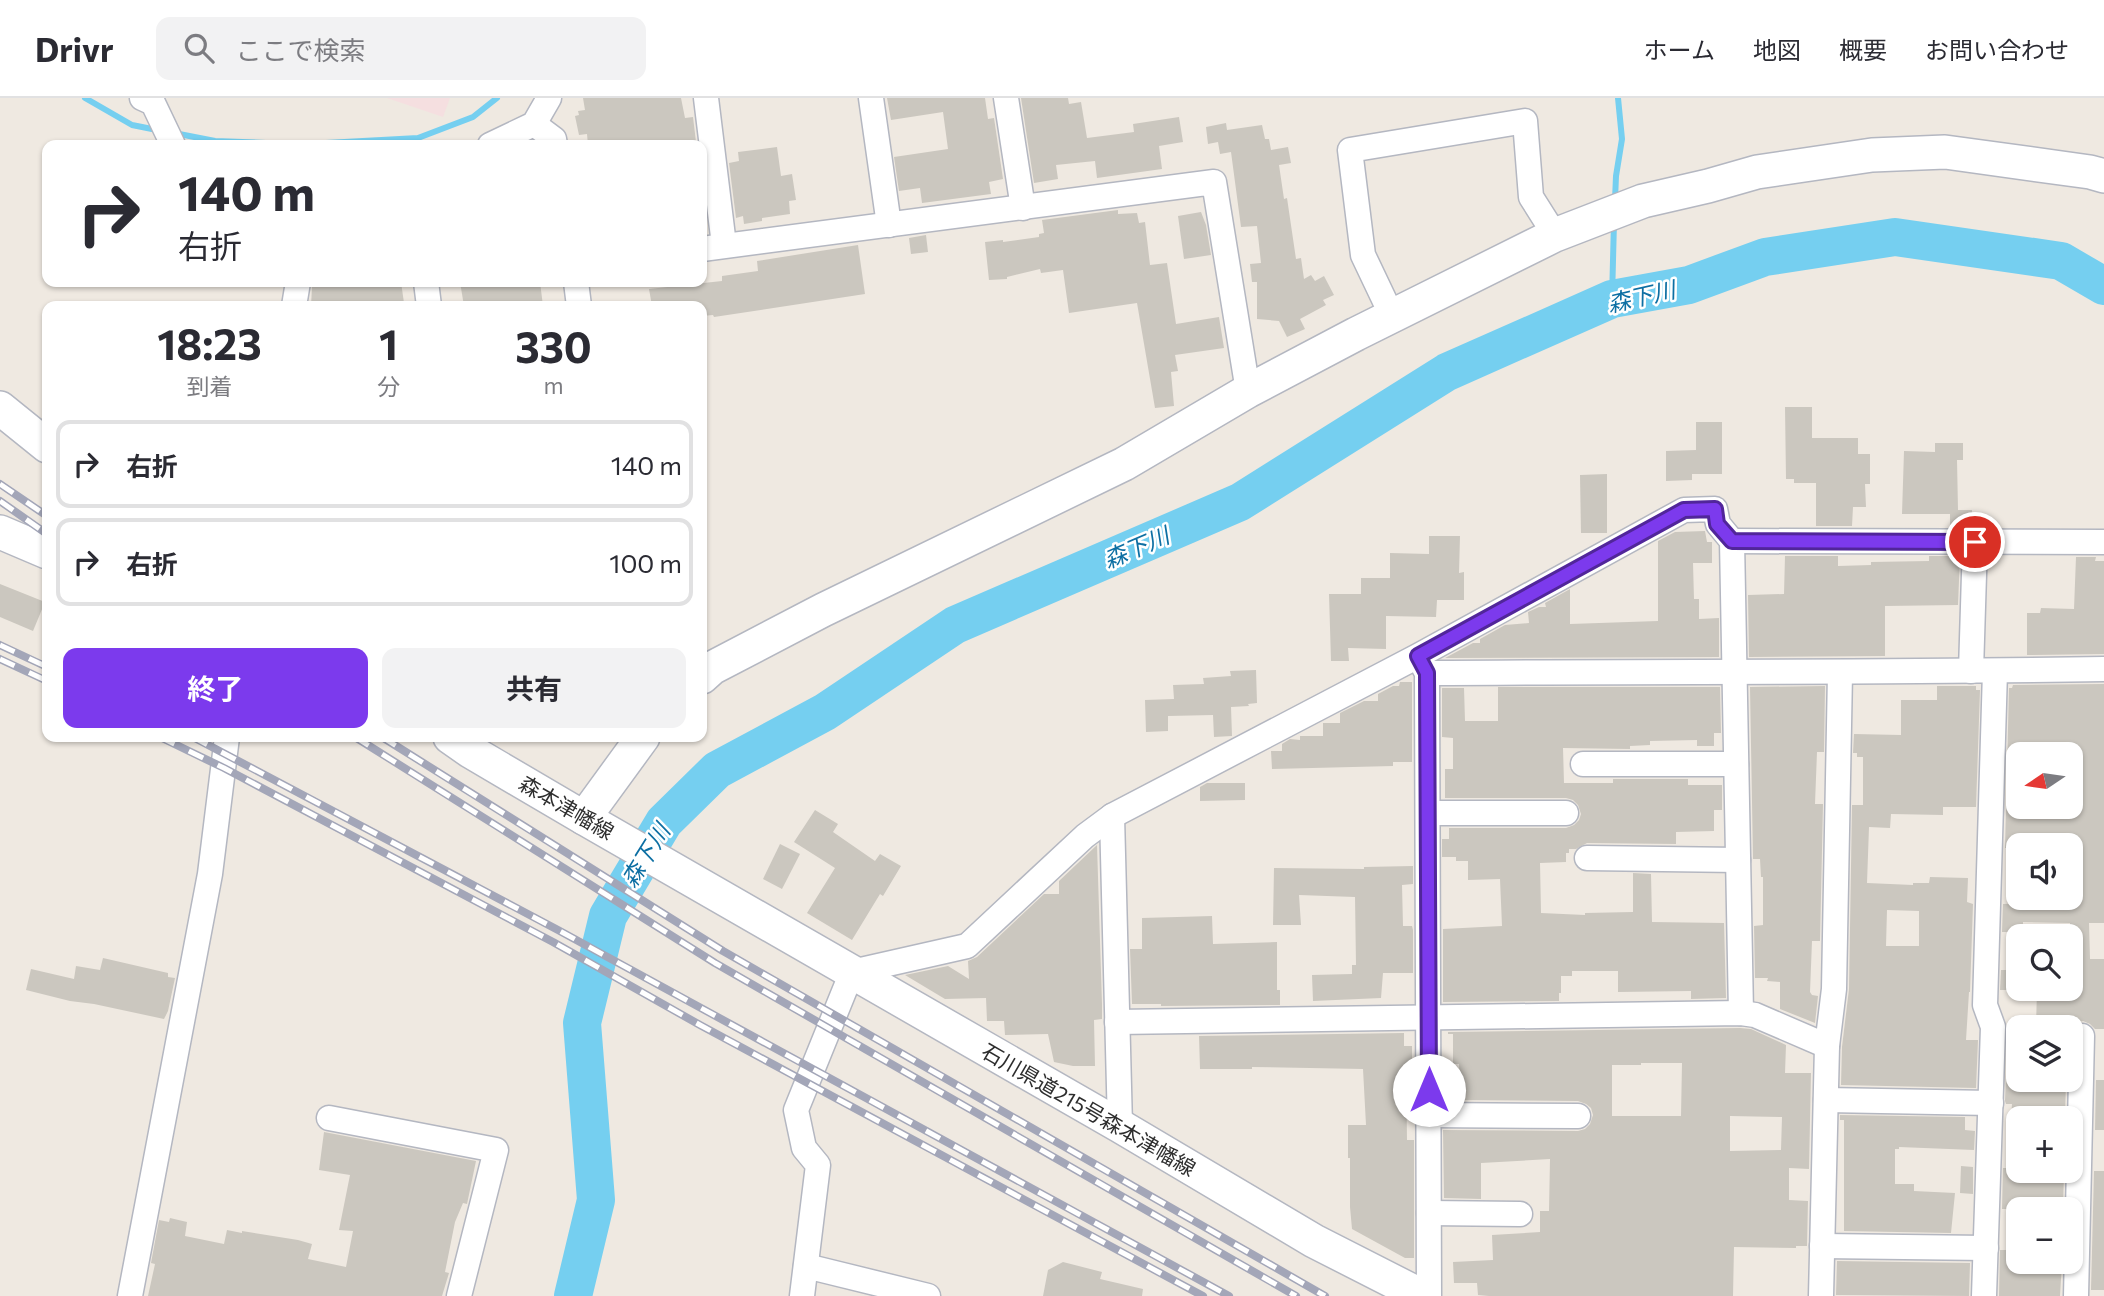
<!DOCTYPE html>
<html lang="ja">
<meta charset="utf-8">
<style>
:root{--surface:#fff;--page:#f2f2f3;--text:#2b2b33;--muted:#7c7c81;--line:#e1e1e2;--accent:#7c3aed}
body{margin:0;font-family:Commissioner,"Noto Sans JP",sans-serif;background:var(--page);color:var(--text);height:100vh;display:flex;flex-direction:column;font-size:26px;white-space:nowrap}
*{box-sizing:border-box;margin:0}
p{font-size:23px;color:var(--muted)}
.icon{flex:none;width:38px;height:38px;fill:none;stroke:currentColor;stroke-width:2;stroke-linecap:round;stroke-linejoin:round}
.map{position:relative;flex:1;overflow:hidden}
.details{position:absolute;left:42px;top:203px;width:665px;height:441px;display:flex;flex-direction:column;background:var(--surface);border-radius:14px;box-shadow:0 2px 5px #0004}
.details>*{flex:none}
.guide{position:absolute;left:42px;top:42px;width:665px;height:147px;border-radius:14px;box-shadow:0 2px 5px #0004;background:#fff;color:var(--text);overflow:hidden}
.needle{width:46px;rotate:257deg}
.fabs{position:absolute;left:2006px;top:644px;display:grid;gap:14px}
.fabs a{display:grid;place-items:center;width:77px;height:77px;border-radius:14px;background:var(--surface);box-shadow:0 2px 5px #0004;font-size:35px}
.pin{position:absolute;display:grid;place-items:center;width:60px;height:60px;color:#fff;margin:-30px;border:4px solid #fff;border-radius:50%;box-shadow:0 2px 7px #0007}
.me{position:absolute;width:77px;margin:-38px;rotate:0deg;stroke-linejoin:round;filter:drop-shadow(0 0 5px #0008)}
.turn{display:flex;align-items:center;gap:24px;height:147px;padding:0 21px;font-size:32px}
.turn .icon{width:91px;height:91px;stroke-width:2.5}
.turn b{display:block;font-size:49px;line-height:60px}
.eta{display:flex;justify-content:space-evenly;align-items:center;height:119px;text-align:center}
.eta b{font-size:42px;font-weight:700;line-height:49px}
.cta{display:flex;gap:14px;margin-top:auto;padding:14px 21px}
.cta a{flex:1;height:80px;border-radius:14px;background:var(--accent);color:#fff;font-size:28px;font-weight:700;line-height:80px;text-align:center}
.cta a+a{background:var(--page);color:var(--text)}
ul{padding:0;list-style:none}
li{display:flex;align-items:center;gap:21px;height:88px;margin:0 14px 10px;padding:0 7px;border:4px solid var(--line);border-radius:14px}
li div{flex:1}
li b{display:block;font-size:26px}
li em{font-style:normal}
header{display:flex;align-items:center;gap:42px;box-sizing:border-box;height:98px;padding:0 35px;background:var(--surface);border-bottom:2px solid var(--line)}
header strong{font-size:33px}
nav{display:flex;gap:38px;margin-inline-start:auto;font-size:24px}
.search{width:490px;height:63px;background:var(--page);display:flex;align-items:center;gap:18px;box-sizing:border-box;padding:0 24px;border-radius:14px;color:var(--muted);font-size:26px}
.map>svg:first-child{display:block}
.medical{fill:#f5dfe0}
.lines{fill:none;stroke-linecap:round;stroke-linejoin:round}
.stream{stroke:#75cff0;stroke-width:6}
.river{stroke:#75cff0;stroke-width:38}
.building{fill:#cbc7bf;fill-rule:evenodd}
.street-casing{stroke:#b4b7c1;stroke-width:27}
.secondary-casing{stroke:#b4b7c1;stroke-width:36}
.street{stroke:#fff;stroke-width:24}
.secondary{stroke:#fff;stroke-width:33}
.rail-casing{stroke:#a3a6b8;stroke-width:8}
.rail{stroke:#fff;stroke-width:5;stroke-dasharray:16;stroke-linecap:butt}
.route-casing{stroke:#51269a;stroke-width:18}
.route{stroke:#7c3aed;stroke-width:12}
.labels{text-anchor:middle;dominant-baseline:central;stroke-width:5;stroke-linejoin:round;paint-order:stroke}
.street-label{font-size:21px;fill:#2e2e2e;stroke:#fff}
.water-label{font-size:23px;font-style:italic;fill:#0d6fa3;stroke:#fff}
</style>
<header>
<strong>Drivr</strong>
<div class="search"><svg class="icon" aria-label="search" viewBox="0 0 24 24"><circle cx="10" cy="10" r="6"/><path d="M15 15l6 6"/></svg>ここで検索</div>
<nav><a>ホーム</a><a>地図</a><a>概要</a><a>お問い合わせ</a></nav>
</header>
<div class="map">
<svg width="2104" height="1198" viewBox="0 0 2104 1198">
<rect width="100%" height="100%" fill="#efe9e1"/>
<path class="medical" d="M387,0h63l-7,19z"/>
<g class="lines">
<g class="stream">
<path d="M85,0l47,27 25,5"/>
<path d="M174,35l41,8 51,2h60l92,-5 55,-21 24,-19"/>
<path d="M1615,102l1,-24 6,-37 -4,-41"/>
<path d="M1612,201l2,-77"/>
</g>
<path class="river" d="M573,1198l23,-96 -14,-177 26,-107 56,-94 53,-52 108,-58 130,-87 285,-123 207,-130 165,-73 77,-14 76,-28 130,-20 166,24 43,25"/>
</g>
<g class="building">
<path d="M583,0h98l4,20 8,-1 3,25 -24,3h-84l-1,-11 -8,1 -4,-19 4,-1 -1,-4 7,-1z"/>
<path d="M887,0h98l3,21 6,-1 9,61 -14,3 2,12 -69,9 -2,-15 -21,3 -5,-34 54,-8 -5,-37 -52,8z"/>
<path d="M1021,0h47l1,6 12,-2 6,36 47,-6 -1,-8 46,-7 4,25 -24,4 3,23 -65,9 -2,-17 -39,4 2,14 -24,4z"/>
<path d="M1226,25l1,7 35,-5 3,14h4l2,11 17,-3 3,16 -12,2 5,34 3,-1 9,61 5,-1 3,21 7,-4 4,6 9,-5 10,19 -11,5 3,5 -26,14 5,10 -18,8 -8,-16 -22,-2v-37h-5l-2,-18 11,-1 -4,-37 -16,1 -10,-75 -11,2 -2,-12 -10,2 -2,-17z"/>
<path d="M777,49l4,29 11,-2 4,26 -7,1 1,13 -28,4v3l-18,3 -1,-8 -7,2 -7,-55 10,-2 -1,-9z"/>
<path d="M1118,112v4l19,-1 2,10 6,-1 5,43 17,-2 9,61 43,-7 5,31 -49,7 3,16 -7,1 3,34 -19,2 -18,-105 -68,10 -6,-43 -22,3 -1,-4 -33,8v2l-18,1 -4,-38 18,-2v2l36,-5v-3l5,-1 -2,-13z"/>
<path d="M1201,114l5,13 5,30 -27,4 -6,-43z"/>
<path d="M926,137l2,17 -17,2 -2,-16z"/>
<path d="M858,147l7,49 -151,23 -1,-2 -11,1v-10h-50l-3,-17 73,-8v-5l36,-5 -1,-10z"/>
<path d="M337,184h64l3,21 -26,3h-67l1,-19z"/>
<path d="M460,184h80l3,24h-79z"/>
<path d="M1785,309h27v31h46v16h12v30h-5l1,23h-13l-1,19h-36v-43h-22v-4h-8z"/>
<path d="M1696,324h26v52h-30v6l-26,1v-30l30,-1z"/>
<path d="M1935,345h28v17h-6l1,50h14v17h-22v-13h-48l2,-63 31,1z"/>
<path d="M1607,376v59h-26l-1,-58z"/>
<path d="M1705,433l2,11h5v21h-19l1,36h5v20l20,-1v39l-274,1 28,-15h7v-4l25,-14 24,-2 -1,-11 11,-5h7l-1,-4 25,-14v35l88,-3v-80l17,-9z"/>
<path d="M1429,438h31l-1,37 5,-1v28h-27l-1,17 -50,-1v33l-38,-1 1,13h-18l-2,-67h32v-16h29v-25l39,1z"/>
<path d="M1785,458h53v10l33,-1v-3l58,-1v-5h31l-2,49 -73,1v50l-136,1 -1,-62 36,-1z"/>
<path d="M2076,459h20l-1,4h9v93l-77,1v-42h13l1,-5 33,1z"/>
<path d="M0,486l45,18 -12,29 -33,-14z"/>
<path d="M1256,572l1,33 -9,1 1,2 -18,1 1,29 -18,1 -1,-22 -45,1v15l-22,1 -1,-32 29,-1 -1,-14 31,-1 -1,-6 28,-2 -1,-5z"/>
<path d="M1400,584h12v80h-19v4l-121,3 -1,-18h11v-7l8,-5 10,1v-4h23v-13h17v-10l24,-12h14v-7l15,-8h6z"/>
<path d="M2104,586v239h-15l1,36h14v70h-9l-5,-5 -7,-3 -7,2 -6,4h-34l1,-38h33v-66l-47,-1v10h-21l1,-28 35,-1 1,-5h31l1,-53h-53v3h-13l4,-160h3l1,-3zM2018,656h59v35h-7v18h-52z"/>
<path d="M1825,588l-1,66h-7l-2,52h8l-3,137h-8l-2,51 2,3 6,1 -3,27 -35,-14v-27l-13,-1 1,-3h-13l-1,-52 9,-1v-48h-2l-1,-18h-7l-3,-172z"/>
<path d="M1937,588h39v4h4l-4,117h-33v8l-52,-1 -1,14 -21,-1 -2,56 46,2v-2h16l1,-6 38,1 -1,24 6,2 -3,88h-1l-3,48h12l-2,48 -135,-3 1,-38 7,-58 3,-184h11v-48h-6v-4h-4l1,-19 47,1v-35h36zM1887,812l32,1v35h-33z"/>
<path d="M1498,589h222l1,46h-7v13h-17v-6l-47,1v4l-20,1v3l-67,-1 1,35h49v-4h75v6h34v25h-8v21l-38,1v12l-89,-1 -11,6h-7v4h-3v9l-26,1 1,50 44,2v-2l48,-1v-39l18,1 1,48 72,1 2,75 -35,1v-8l-73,1v-21h-46v5h-11v17h-2v8l-116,1v-73l59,-3 -2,-47 -32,1v-19h-12v-4h-14v-18h7v-11h117l8,-3 5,-5 2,-6 -3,-9 -5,-5 -7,-2h-121v-29h8v-31l-11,-1v-49h22l1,33h33z"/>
<path d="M1207,685h38v17l-45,1v-14z"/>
<path d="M815,712l23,14 -5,8 42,29 5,-7 21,12 -18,30 -3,-2 -28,46 -45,-27 28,-45 -41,-26z"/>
<path d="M780,746l20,10 -18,35 -19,-10z"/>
<path d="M1097,747l5,159v15l-8,1 1,46h-22l-19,-4 -6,-28 -43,1 -1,-14h-17l-1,-23 -41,1 -40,-24 43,-9 21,13 -1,-18 9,-4 67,-63h15v-13z"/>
<path d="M1413,768v18l-11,1 1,41h9l1,4v43h-30l-2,25 -68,3 -1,-26 40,-1v-9h4l-1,-68 -56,-2 2,30h-28l1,-57 90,1v-2z"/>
<path d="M1212,818l1,28 64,-2v48h3v15l-119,1v-2h-29l-2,-55h12v-31z"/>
<path d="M103,860l65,15v4l7,1 -7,33 -4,8 -70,-15 -24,-3 -44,-11 5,-21 43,10 2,-13 24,4z"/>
<path d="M2001,872h17v20h-18z"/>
<path d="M1740,930l11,1 35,16 -1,28h26l-2,96 -20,-1v32l19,1 -1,45h-11v2l-62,-1 -1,49h-244l-11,-1 -1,-12h-23l-1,-21 40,-2 -1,-25 48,-3v-21h9l1,-52 -69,4v36l-37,-1 -1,-68 135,1 7,-2 5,-5 3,-9 -2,-7 -5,-4 -8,-3 -118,-1 -1,-36h-6v-30h-5v-2zM1641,965h41l-1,53h-69v-51h29zM1730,1018l52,1 -1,33 -51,1z"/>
<path d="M1404,935v13h8v23h-6l1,71h7v118h-9l-53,-29 -2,-22v-49h-2v-33h18l-3,-56 -111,-2v2h-52l-1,-33z"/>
<path d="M2007,948h11v34h48l-1,38h-54l1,-14h-6l-1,-3z"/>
<path d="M2096,982h8v50h-9z"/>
<path d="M1840,1017l125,2v13l10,1 -1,19 -75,-3v2h-4v35h19v7l41,2 -4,40 -107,-2v-111h-4z"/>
<path d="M324,1034l152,29 -9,43 -4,-1 -8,19 -10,50 4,1 -7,23h-294l7,-32 -4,-1 8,-43 10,2 1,-4 17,4 -2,14 39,8 3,-14 15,3v-2l56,9 14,4 -4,15 38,8 7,-36 -14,-1 11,-55 -31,-5z"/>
<path d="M1961,1068l12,1v27l-13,-1z"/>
<path d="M2003,1070h15v3h46l-1,38h-61z"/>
<path d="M2094,1073h10v119h-13z"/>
<path d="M2000,1152h18v12h44l-2,34h-61z"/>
<path d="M1837,1163l133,2 -1,33 -133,-1z"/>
<path d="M1063,1164l39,10 -2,7 43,10 -1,7h-99l5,-26z"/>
</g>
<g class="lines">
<defs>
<g id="street">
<path d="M142,0l11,5 20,42"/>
<path d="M706,0l18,147"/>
<path d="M871,0l18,127"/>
<path d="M1006,0l17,110"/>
<path d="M534,26l20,15 1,6"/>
<path d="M490,47l44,-21 15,-26"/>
<path d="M702,151l512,-67 34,209"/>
<path d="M426,184l3,24"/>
<path d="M576,184l3,24"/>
<path d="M294,208l4,-24"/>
<path d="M1392,218l-29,-61 -13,-105 175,-29 6,76 24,38"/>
<path d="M1732,443l372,1"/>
<path d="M1420,562l7,13 2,623"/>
<path d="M1971,573l4,-129"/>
<path d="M1427,575c226,-2 451,0 677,-4"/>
<path d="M1583,666h153"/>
<path d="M1428,715h138"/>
<path d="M1112,718l8,310"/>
<path d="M1587,760l151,2"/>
<path d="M1117,924l624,-9 14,2 72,31"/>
<path d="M1826,1002l165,3"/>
<path d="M1429,1017l149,1"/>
<path d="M329,1020l167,32 -37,146"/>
<path d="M1429,1115l91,1"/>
<path d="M1822,1148l164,2"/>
<path d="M806,1168l122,30"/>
<path d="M130,1198l80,-422 17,-137"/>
<path d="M802,1198l16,-131 -14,-17 -8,-38 56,-138 115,-26 118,-110 27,-20 306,-160 266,-146 31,-1 3,15 14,17 9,472"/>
<path d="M1821,1198l6,-250 7,-57 6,-316"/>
<path d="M1984,1198l9,-269 -8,-22 10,-334"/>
<path d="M2076,1198l6,-260"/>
</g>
<g id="secondary">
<path d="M0,310l47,38"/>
<path d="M0,434l47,20"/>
<path d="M702,579l10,-9 111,-58 301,-146 124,-73 108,-57 199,-99 88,-34 65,-15 49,-14 115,-17 73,-3 145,20 14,4"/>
<path d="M450,639l20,14 114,67 536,308 194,115 108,55"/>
<path d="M584,720l59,-81"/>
</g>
</defs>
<use href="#street" class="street-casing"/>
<use href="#secondary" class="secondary-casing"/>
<use href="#street" class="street"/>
<use href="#secondary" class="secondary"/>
<defs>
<g id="rail">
<path d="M0,386l47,32"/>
<path d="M0,403l47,33"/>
<path d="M0,547l47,22"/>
<path d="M0,561l47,22"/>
<path d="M160,639l64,31 329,174 147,83 503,271"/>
<path d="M193,639l365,193 671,366"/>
<path d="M355,639l360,226 581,333"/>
<path d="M382,639l341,214 602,345"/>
</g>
</defs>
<use href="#rail" class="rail-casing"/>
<use href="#rail" class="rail"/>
</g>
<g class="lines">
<defs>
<path id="route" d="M1429,992l-2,-417 -9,-17 266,-146 31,-1 2,15 15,17 243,1"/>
</defs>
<use href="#route" class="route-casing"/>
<use href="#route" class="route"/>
</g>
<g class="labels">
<g class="street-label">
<text transform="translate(567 709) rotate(30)">森本津幡線</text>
<text transform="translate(1089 1011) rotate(30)">石川県道215号森本津幡線</text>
</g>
<g class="water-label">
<text transform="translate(1641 198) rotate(-13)">森下川</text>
<text transform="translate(1136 449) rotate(-23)">森下川</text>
<text transform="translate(645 757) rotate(-58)">森下川</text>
</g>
</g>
</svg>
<div class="fabs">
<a><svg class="needle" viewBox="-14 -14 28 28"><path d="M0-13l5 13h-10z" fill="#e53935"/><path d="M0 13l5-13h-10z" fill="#7c7c81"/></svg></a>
<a><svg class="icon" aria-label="sound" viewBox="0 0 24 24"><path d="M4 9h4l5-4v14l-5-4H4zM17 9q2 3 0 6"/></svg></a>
<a><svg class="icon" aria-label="search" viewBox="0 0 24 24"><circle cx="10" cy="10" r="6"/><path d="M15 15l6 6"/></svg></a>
<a><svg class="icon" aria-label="layers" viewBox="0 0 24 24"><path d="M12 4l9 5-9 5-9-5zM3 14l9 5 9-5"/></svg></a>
<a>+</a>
<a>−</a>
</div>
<div class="pin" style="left:1975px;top:444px;background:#d93025"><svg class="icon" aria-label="arrive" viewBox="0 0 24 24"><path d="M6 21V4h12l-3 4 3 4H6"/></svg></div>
<svg class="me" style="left:1429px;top:992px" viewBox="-20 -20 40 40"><circle r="19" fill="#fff"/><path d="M0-13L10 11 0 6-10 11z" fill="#7c3aed"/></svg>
<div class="guide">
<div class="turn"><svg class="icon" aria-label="right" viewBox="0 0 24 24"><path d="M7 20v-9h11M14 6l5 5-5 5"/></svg><div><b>140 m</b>右折</div></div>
</div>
<section class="details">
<div class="eta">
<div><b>18:23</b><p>到着</p></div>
<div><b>1</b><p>分</p></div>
<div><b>330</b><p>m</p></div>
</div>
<ul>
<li><svg class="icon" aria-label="right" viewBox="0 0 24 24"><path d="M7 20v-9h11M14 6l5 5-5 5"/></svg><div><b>右折</b></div><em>140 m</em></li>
<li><svg class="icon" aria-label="right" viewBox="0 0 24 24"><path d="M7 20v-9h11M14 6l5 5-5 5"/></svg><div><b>右折</b></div><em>100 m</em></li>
</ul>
<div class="cta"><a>終了</a><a>共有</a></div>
</section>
</div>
